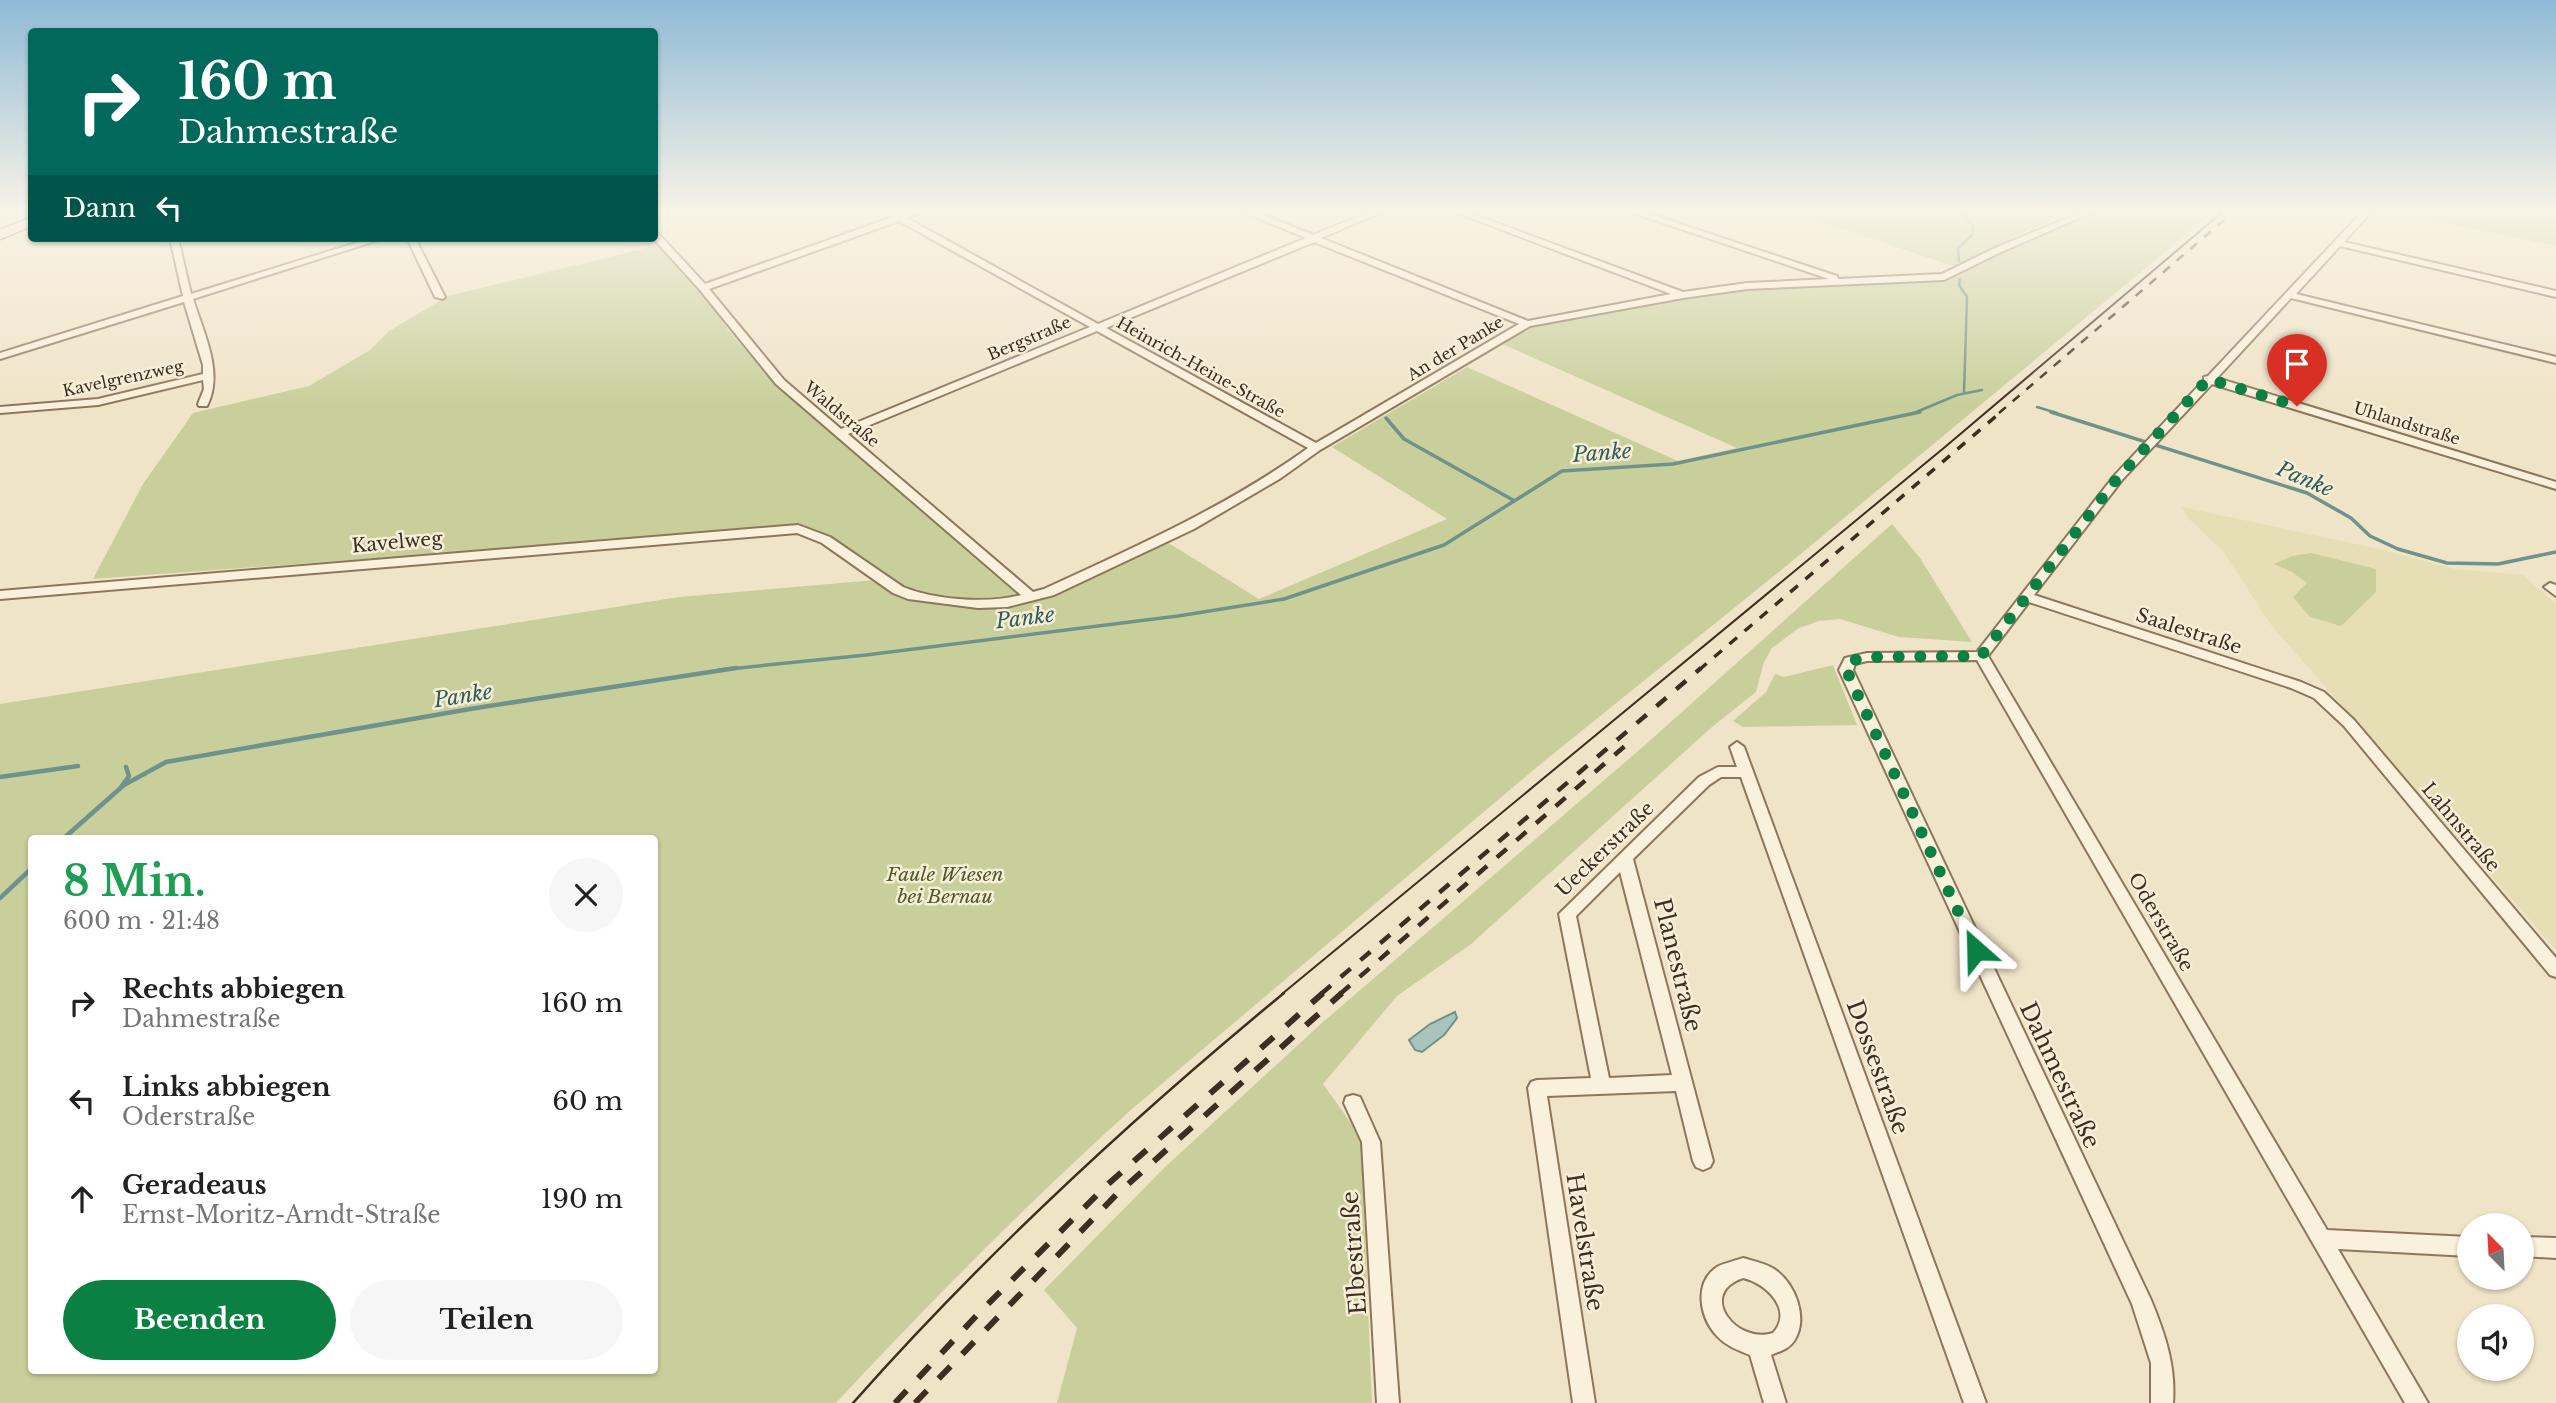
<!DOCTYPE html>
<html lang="de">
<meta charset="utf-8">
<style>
:root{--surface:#fff;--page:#f6f6f6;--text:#222;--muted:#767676;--accent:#0b8043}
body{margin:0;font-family:"Libre Baskerville",serif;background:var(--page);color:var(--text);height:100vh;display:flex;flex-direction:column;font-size:26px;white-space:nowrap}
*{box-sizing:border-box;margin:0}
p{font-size:23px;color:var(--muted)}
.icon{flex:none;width:38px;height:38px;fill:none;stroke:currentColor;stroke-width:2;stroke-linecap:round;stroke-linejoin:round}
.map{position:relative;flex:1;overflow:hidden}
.drawer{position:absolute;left:28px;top:835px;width:630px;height:539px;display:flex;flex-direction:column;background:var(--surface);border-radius:7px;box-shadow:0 2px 5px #0004}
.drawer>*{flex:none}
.guide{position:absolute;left:28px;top:28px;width:630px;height:214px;border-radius:7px;box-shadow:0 2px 5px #0004;background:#00695c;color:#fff;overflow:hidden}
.needle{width:46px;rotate:336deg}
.controls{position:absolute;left:2457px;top:1213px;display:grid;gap:14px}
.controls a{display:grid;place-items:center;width:77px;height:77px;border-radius:50%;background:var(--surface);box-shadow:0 2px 5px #0004;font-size:35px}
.pin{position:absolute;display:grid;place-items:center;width:60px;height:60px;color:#fff;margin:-72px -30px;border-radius:50% 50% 50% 0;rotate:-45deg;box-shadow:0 0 7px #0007}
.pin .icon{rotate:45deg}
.me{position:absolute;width:77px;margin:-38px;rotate:335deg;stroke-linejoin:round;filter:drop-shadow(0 0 5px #0008)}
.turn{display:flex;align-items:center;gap:24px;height:147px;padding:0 35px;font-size:32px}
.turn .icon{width:91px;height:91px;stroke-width:2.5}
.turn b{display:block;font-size:49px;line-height:60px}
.then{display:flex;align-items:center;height:66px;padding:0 35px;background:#0003;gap:14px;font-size:26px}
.round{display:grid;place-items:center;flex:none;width:74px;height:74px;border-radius:37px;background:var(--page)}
.headline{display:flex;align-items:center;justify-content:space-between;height:119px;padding:0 35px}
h1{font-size:42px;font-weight:800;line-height:52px;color:#1e9e55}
.cta{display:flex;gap:14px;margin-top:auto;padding:14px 35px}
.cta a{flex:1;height:80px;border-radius:42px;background:var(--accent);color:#fff;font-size:28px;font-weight:800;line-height:80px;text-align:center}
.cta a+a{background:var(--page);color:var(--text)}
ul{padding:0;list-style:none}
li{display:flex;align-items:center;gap:21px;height:98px;padding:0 35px}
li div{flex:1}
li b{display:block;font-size:26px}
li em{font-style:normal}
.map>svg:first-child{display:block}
.farmland{fill:#e6deb5}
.green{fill:#c9cf9b;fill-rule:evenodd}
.water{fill:#a9c4bc;stroke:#6f938a;stroke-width:2}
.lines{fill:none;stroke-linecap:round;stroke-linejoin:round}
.stream-far2{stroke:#6f938a;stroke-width:2.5}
.stream-far1{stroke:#6f938a;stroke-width:3.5}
.stream{stroke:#6f938a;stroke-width:4.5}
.street-casing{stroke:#8d765c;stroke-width:4}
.secondary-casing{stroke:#6f573f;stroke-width:3}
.street{fill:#faf1dc;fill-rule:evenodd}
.secondary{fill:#faf1dc;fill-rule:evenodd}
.tram-far1{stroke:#3d2e20;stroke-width:2}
.tram{stroke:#3d2e20;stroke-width:2.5}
.rail-far3{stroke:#3d2e20;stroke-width:2.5;stroke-dasharray:9 9;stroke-linecap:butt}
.rail-far2{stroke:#3d2e20;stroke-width:3.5;stroke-dasharray:10 10;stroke-linecap:butt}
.rail-far1{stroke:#3d2e20;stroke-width:4.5;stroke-dasharray:13 13;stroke-linecap:butt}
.rail{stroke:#3d2e20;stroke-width:6;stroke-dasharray:17 17;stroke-linecap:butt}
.route{stroke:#0b8043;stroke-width:12;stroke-dasharray:0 21.6}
.labels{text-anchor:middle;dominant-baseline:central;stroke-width:5;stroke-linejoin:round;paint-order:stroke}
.far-street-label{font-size:16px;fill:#3d2e20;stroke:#f7eed8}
.street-label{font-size:19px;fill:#3d2e20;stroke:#f7eed8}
.park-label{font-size:19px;font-style:italic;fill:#4d5a26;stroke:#f7eed8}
.water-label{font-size:21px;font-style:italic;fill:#2f5d5a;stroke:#f7eed8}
.near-street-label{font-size:23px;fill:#3d2e20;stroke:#f7eed8}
</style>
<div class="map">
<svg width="2556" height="1403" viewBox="0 0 2556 1403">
<rect width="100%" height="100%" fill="#f0e4c8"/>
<path class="farmland" d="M2182,507l197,42 76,20 68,6 33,29v346l-285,-325 -48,-74 -34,-32z"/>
<g class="green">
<path d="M1820,209h260l-62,26 -62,32 -144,-48z"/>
<path d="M2102,209h115l-432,358 -248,200 -405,342c-103,93 -201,192 -296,294h-836v-699l679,-107 196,-17 10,-4 -56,-39 -27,-10 -709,52 50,-95 50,-71 116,-27 61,-36 19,-19 59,-35 212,-51 40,44 29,42 46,52 116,97 122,108 11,14 28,-7 115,-53 92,57 188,-80 -115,-72 135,-80 211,94 59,-13 -237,-105 38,-19 151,-29 58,-7 206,-10 63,-34zM32,838h622v532h-622z"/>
<path d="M2378,209h178v37z"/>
<path d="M1892,524l28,34 52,84 -73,-5 -59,-18 -21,2 -20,7 -27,20 -8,14 -8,30 -44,35 -241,217 -74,52 -74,88 38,53 11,266h-315l20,-75 -33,-38 121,-123 158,-145 322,-277z"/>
<path d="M2311,553l65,16v23l-35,34 -31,-9 -17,-20 14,-14 -15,-11 -18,-8 18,-8z"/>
<path d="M1833,665l24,60 -114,2 -10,-6 33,-29 9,-18 9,3z"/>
</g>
<path class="water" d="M1455,1012l2,6 -13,17 -22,17 -7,-2 -6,-10 21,-16z"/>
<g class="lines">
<g class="stream-far2">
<path d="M1252,209l23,9"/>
<path d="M1957,209l16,17 -1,9 -14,13 1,13"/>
<path d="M1282,221l30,12"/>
<path d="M1960,279l-1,6 8,12 -3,95"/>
<path d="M2037,407l20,6"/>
<path d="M1914,413l43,-18 25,-5"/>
</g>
<g class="stream-far1">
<path d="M2051,412l256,81 44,25 19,18 28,13 49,14 51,1 58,-12"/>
<path d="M1386,418l18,21 109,61"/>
<path d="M719,670l147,-15 312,-39 106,-17 160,-54 118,-74 111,-7 247,-52"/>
</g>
<g class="stream">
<path d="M0,777l78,-11"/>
<path d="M121,787l8,-11 -3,-9"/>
<path d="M64,838l60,-53 42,-23 304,-53 266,-41"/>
<path d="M0,898l32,-30"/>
</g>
<defs>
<g id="street">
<path d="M885,209h9l7,5 15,-5h12l-21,9 191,106 208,-86 -70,-29h12l65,26 64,-26h12l-68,29 207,83 143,-27 -224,-85h12l224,83 64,-9 82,-4 -207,-70h13l202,67 1,3 104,-5 53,-26 94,-39h11l-99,43 -57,28 -197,9 -64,9 -153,28 -210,124 -39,28 -87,51 -140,66 -47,12 -29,1 -70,-9 -15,-6 -71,-50 -25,-10 -797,66v-8l798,-66 32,12 73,50c32,13 85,17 118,8l-245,-211 -76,-94 -47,-52 1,-7 3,1 48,52 188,-67zM899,221l191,106 -249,102 -57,-49 -75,-91zM1314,242l205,82 -203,119 -210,-115zM1097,331l211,117c-82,59 -173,99 -264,141l-11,3 -185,-158z"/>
<path d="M2364,210l7,2 -27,30 212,49v6l-216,-51 -44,48 260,63v6l-265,-65 -74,80 339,104v7l-344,-105 -90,96 -88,115 267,87 23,10 30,28 202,238v19l-6,-2 -206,-249 -30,-28 -23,-10 -262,-86 -41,54 339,574 142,7v19l-131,-7 90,154h-23l-428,-743 -110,1 -12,3 -2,6 298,630c14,34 25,66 22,103h-22v-40l-19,-59 -293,-634 6,-12 22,-5 110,-1 137,-176 90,-96v-3l4,-1z"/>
<path d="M170,238h8l13,56 181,-56h13l-192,61c11,35 31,74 14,107h-8l-1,-2 6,-15 -1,-9 -105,25 -98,8v-6l98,-8 105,-25v-9l-19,-63 -184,57v-6l183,-57z"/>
<path d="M407,238h8l30,59 -2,2 -8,-2z"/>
<path d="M2550,583l6,2v11l-12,-9z"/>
<path d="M1737,742l7,5 242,656h-22l-223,-626h-20l-12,8 -76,74 80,302 -3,6 -7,3 -7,-3 -3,-6 -17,-70 -129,5 48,307h-22l-45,-315 3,-6 6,-2 54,-2 -32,-164 140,-137 19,-10h19l-7,-20zM1620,872l52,203 -63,3 -33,-162z"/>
<path d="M1353,1095l7,2 20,45 19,261h-22l-15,-261 -18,-39 2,-6z"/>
<path d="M2522,1237l34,1v20l-34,-2z"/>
<path d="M1743,1258c10,3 22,5 31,11 21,14 35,49 20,72 -5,8 -14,10 -23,14l15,48h-22l-14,-48c-12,-5 -24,-9 -33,-19 -17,-18 -24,-53 0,-69 7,-4 18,-6 26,-9zM1743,1278c23,5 51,32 30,55 -36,12 -77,-39 -30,-55z"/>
</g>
<path id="secondary" d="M32,217v9l-32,13v-9z"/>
</defs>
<use href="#street" class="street-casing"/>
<use href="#secondary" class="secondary-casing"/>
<use href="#street" class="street"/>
<use href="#secondary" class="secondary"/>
<path class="tram-far1" d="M1282,994l663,-547 281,-238"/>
<path class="tram" d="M853,1403c131,-148 278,-284 431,-410"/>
<path class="rail-far3" d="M1999,413l238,-204"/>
<path class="rail-far2" d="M1699,670l302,-258"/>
<g class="rail-far1">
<path d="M1321,994l380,-326"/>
<path d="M1340,994l294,-256"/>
</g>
<g class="rail">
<path d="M895,1403l83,-89 128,-128 217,-193"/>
<path d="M915,1403l201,-208 226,-202"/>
</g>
</g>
<linearGradient id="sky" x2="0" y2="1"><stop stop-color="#8fbad6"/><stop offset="0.52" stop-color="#f8f3e6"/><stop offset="1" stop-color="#f8f3e6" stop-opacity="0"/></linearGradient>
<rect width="2556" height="405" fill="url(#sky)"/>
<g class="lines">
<path class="route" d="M1976,950l-127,-274 -2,-10 3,-5 17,-4 114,-1 135,-176 92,-101 89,27"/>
</g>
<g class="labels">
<g class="far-street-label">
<text transform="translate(1029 338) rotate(-23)">Bergstraße</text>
<text transform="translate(1455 348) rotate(-31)">An der Panke</text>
<text transform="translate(1201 367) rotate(29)">Heinrich-Heine-Straße</text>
<text transform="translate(123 378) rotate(-12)">Kavelgrenzweg</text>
<text transform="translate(842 414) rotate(40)">Waldstraße</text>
<text transform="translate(2407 423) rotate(17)">Uhlandstraße</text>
</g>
<g class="street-label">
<text transform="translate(397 542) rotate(-5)">Kavelweg</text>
<text transform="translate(2189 631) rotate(18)">Saalestraße</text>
<text transform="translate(2461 827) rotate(50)">Lahnstraße</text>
<text transform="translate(1605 849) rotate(-44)">Ueckerstraße</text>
<text transform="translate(2161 922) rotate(60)">Oderstraße</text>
</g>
<g class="park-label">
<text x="945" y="874">Faule Wiesen<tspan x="945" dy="22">bei Bernau</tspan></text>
</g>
<g class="water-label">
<text transform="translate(1602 453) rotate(-4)">Panke</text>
<text transform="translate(2305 479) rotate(23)">Panke</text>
<text transform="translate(1025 618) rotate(-7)">Panke</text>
<text transform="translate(463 696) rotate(-9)">Panke</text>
</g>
<g class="near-street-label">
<text transform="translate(1678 965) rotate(76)">Planestraße</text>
<text transform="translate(1878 1067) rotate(70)">Dossestraße</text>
<text transform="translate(2060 1075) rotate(65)">Dahmestraße</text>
<text transform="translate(1585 1242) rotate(81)">Havelstraße</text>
<text transform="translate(1354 1253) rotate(-94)">Elbestraße</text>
</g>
</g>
</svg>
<div class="controls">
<a><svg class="needle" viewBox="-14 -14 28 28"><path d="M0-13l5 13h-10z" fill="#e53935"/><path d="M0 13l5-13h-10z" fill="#767676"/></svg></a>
<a><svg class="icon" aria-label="sound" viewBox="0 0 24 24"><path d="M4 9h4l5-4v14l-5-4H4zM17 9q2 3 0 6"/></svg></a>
</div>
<div class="pin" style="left:2297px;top:406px;background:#d93025"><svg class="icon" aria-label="arrive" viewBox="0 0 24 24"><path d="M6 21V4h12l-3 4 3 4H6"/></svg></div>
<svg class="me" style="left:1976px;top:950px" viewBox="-20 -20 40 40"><path d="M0-17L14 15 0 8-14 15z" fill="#0b8043" stroke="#fff" stroke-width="4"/></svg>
<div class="guide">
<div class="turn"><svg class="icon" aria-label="right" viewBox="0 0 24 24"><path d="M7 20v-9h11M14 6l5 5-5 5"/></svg><div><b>160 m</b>Dahmestraße</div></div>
<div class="then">Dann<svg class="icon" aria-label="left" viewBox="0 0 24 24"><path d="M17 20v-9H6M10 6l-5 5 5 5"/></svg></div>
</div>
<section class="drawer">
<div class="headline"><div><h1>8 Min.</h1><p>600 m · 21:48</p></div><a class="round"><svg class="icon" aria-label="close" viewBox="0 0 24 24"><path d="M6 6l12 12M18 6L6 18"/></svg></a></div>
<ul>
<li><svg class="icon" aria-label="right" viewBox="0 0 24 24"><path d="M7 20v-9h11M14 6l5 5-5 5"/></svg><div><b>Rechts abbiegen</b><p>Dahmestraße</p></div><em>160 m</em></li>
<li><svg class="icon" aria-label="left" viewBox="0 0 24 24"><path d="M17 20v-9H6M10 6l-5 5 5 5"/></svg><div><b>Links abbiegen</b><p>Oderstraße</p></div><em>60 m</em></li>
<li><svg class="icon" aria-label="ahead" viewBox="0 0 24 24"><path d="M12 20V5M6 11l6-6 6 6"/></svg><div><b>Geradeaus</b><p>Ernst-Moritz-Arndt-Straße</p></div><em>190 m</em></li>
</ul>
<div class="cta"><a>Beenden</a><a>Teilen</a></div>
</section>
</div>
